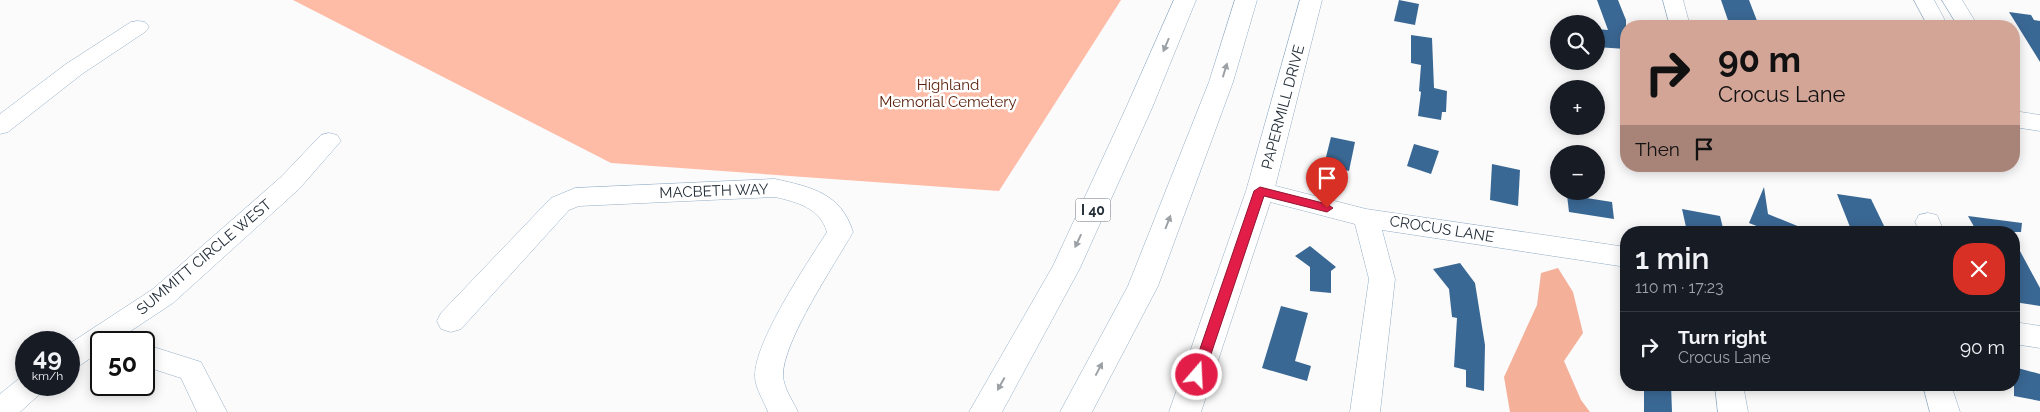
<!DOCTYPE html>
<meta charset="utf-8">
<style>
:root{--surface:#171b24;--page:#20242c;--text:#f1f3f6;--muted:#9ea1a6;--line:#363941}
body{margin:0;font-family:Raleway,sans-serif;background:var(--page);color:var(--text);height:100vh;display:flex;flex-direction:column;font-size:19px;white-space:nowrap}
*{box-sizing:border-box;margin:0}
p{font-size:16px;color:var(--muted)}
.icon{flex:none;width:28px;height:28px;fill:none;stroke:currentColor;stroke-width:2;stroke-linecap:round;stroke-linejoin:round}
.map{position:relative;flex:1;overflow:hidden}
.side{position:absolute;left:1620px;top:226px;width:400px;height:165px;display:flex;flex-direction:column;background:var(--surface);border-radius:20px;box-shadow:0 2px 12px #0003}
.side>*{flex:none}
.banner{position:absolute;left:1620px;top:20px;width:400px;height:152px;border-radius:20px;box-shadow:0 2px 12px #0003;background:#d2a597;color:#111;overflow:hidden}
.tools{position:absolute;left:1550px;top:15px;display:grid;gap:10px}
.tools a{display:grid;place-items:center;width:55px;height:55px;border-radius:50%;background:var(--surface);box-shadow:0 2px 12px #0003;font-size:25px}
.speed{position:absolute;left:15px;top:331px;display:flex;gap:10px;font-size:25px;font-weight:700;text-align:center}
.speed>*{display:grid;place-content:center;width:65px;height:65px;border-radius:50%;background:var(--surface);box-shadow:0 2px 12px #0003;line-height:1}
.speed small{font-size:12px;font-weight:400}
.speed .limit{border:2px solid #111;border-radius:8px;background:#fff;color:#111}
.pin{position:absolute;display:grid;place-items:center;width:42px;height:42px;color:#fff;margin:-51px -21px;border-radius:50% 50% 50% 0;rotate:-45deg;box-shadow:0 0 5px #0007}
.pin .icon{rotate:45deg}
.me{position:absolute;width:55px;margin:-28px;rotate:19deg;stroke-linejoin:round;filter:drop-shadow(0 0 4px #0008)}
.turn{display:flex;align-items:center;gap:18px;height:105px;padding:0 15px;font-size:22px}
.turn .icon{width:65px;height:65px;stroke-width:2.5}
.turn b{display:block;font-size:35px;line-height:42px}
.then{display:flex;align-items:center;height:48px;padding:0 15px;background:#0003;gap:10px;font-size:19px}
.round{display:grid;place-items:center;flex:none;width:52px;height:52px;border-radius:20px;background:var(--page)}
.summary{display:flex;align-items:center;justify-content:space-between;height:85px;padding:0 15px}
h1{font-size:30px;font-weight:600;line-height:38px}
ul{padding:0;list-style:none}
li{display:flex;align-items:center;gap:15px;height:70px;padding:0 15px;border-top:1px solid var(--line)}
li div{flex:1}
li b{display:block;font-size:19px}
li em{font-style:normal}
.map>svg:first-child{display:block}
.green{fill:#febca7}
.forest{fill:#f5b09a}
.building{fill:#3a6894}
.lines{fill:none;stroke-linecap:round;stroke-linejoin:round}
.minor-casing{stroke:#93adc6;stroke-width:1}
.major-casing{stroke:#93adc6;stroke-width:1}
.highway-casing{stroke:#93adc6;stroke-width:1}
.minor{fill:#fff;fill-rule:evenodd}
.major{fill:#fff;fill-rule:evenodd}
.highway{fill:#fff;fill-rule:evenodd}
.oneway{fill:#9ca1a6}
.route{fill:#e11d48;stroke:#92132f}
.labels{text-anchor:middle;dominant-baseline:central;stroke-width:5;stroke-linejoin:round;paint-order:stroke}
.shield{fill:#fff;stroke:#666d74;stroke-width:1}
.shield-label{font-size:14px;font-weight:bold;fill:#242f39}
.park-label{font-size:15px;fill:#591e09;stroke:#fff}
.street-label{font-size:15px;fill:#242f39;stroke:#fff}
</style>
<div class="map">
<svg width="2040" height="412" viewBox="0 0 2040 412">
<rect width="100%" height="100%" fill="#fbfbfb"/>
<path class="green" d="M293,0h828l-122,191 -388,-28z"/>
<path class="forest" d="M1558,268l15,24 10,41 -19,28 17,39 9,12h-80l-6,-35 33,-72 4,-32z"/>
<g class="building">
<path d="M1399,0l20,4 -4,21 -21,-4z"/>
<path d="M1597,0h21l8,20v29l-30,-2v-18l12,1z"/>
<path d="M1721,0h28l10,26h-29z"/>
<path d="M2009,12l22,3 3,5 6,1v41z"/>
<path d="M1411,35l21,3 2,50 13,3 -1,21h-4l-1,8 -23,-4 3,-24 -2,-1 2,-26 -10,-2z"/>
<path d="M1331,137l24,5 -6,29 -25,-6z"/>
<path d="M1414,144l25,7 -8,23 -24,-8z"/>
<path d="M1492,164l28,6 -2,36 -28,-6z"/>
<path d="M1764,187l4,27 44,18h-40l-23,-9z"/>
<path d="M1837,194l34,5 16,33h-35z"/>
<path d="M1567,195l45,7 2,17 -45,-7z"/>
<path d="M1682,209l38,7 4,16h-18v-1l-20,-4z"/>
<path d="M1968,216l54,7 -1,9h-44z"/>
<path d="M2014,240l26,48v18l-26,-4z"/>
<path d="M1310,246l26,21 -5,4v22l-21,-2v-24l-15,-11z"/>
<path d="M1460,263l15,20 10,62 -1,46 -18,-4v-17l-12,-3 3,-49 -5,-1 -3,-28 -16,-20z"/>
<path d="M1281,306l27,7 -13,48 16,5 -4,15 -45,-13z"/>
<path d="M2014,367l26,7v27l-26,-5z"/>
<path d="M1644,385h27l1,27h-28z"/>
</g>
<g class="lines">
<defs>
<g id="minor">
<path d="M1663,0h20l7,26h-20z"/>
<path d="M1914,0h20l14,26h-20z"/>
<path d="M1942,0h20l16,26h-20z"/>
<path d="M138,21l7,1 4,5 -4,5 -63,42 -74,58 -8,2v-20l66,-50 65,-42z"/>
<path d="M2014,111l26,4v16l-26,-4z"/>
<path d="M329,133l8,2 4,6 -42,48 -126,114 -59,39h-13v9l-22,15 -10,3v-25l84,-55 128,-112 40,-42z"/>
<path d="M775,179c36,8 66,14 78,53 -18,32 -71,110 -70,144 1,13 10,25 15,36h-30c-4,-11 -13,-24 -13,-36 -1,-34 53,-114 72,-144 -7,-24 -30,-30 -52,-35l-196,9 -10,4 -108,119 -10,3 -10,-3 -4,-8 4,-8 110,-115 24,-10z"/>
<path d="M1260,182l106,27 260,38v20l-244,-37 13,49 -15,133h-30l19,-133 -14,-55 -104,-27 -3,-6 3,-6z"/>
<path d="M1928,213l9,2 7,17h-24l-5,-10 4,-7z"/>
<path d="M2014,322l26,4v22l-26,-4z"/>
<path d="M144,344l57,18 26,50h-30l-16,-34 -37,-12z"/>
<path d="M26,375v10h19l-4,8 -21,19h-20v-18l21,-17z"/>
<path d="M1715,385h28l5,27h-30z"/>
<path d="M1923,385h28l9,27h-30z"/>
</g>
<path id="major" d="M1300,0h22l-48,191 -73,221h-32l77,-221z"/>
<g id="highway">
<path d="M1174,0h22l-44,108 -72,160 -78,144h-33l84,-146 73,-158z"/>
<path d="M1235,0h22l-24,82 -75,204 -66,126h-32l68,-126 81,-204z"/>
</g>
</defs>
<use href="#minor" class="minor-casing"/>
<use href="#major" class="major-casing"/>
<use href="#highway" class="highway-casing"/>
<use href="#minor" class="minor"/>
<use href="#major" class="major"/>
<use href="#highway" class="highway"/>
</g>
<defs><path id="oneway-solid" d="M-6-.8H1V-3.2L6.5 0L1 3.2V.8H-6Z" transform="scale(1.25)"/></defs>
<g class="oneway">
<use href="#oneway-solid" transform="translate(1166 45) rotate(113)"/>
<use href="#oneway-solid" transform="translate(1225 70) rotate(-73)"/>
<use href="#oneway-solid" transform="translate(1168 222) rotate(-69)"/>
<use href="#oneway-solid" transform="translate(1078 241) rotate(115)"/>
<use href="#oneway-solid" transform="translate(1099 369) rotate(-62)"/>
<use href="#oneway-solid" transform="translate(1001 384) rotate(119)"/>
</g>
<path class="route" d="M1260,187l67,17 6,4 -6,4 -63,-16 -60,179 -2,4 -5,2 -4,-2 -2,-4 63,-184z"/>
<g class="labels">
<rect class="shield" x="1075.5" y="198.5" width="35" height="23" rx="4"/>
<g class="shield-label">
<text x="1093" y="210">I 40</text>
</g>
<g class="park-label">
<text x="948" y="85">Highland<tspan x="948" dy="17">Memorial Cemetery</tspan></text>
</g>
<g class="street-label">
<text transform="translate(1283 107) rotate(-75)">PAPERMILL DRIVE</text>
<text transform="translate(714 191) rotate(-2)">MACBETH WAY</text>
<text transform="translate(1442 229) rotate(9)">CROCUS LANE</text>
<text transform="translate(204 257) rotate(-40)">SUMMITT CIRCLE WEST</text>
</g>
</g>
</svg>
<div class="tools">
<a><svg class="icon" aria-label="search" viewBox="0 0 24 24"><circle cx="10" cy="10" r="6"/><path d="M15 15l6 6"/></svg></a>
<a>+</a>
<a>−</a>
</div>
<div class="speed"><div>49<small>km/h</small></div><div class="limit">50</div></div>
<div class="pin" style="left:1327px;top:208px;background:#d93025"><svg class="icon" aria-label="arrive" viewBox="0 0 24 24"><path d="M6 21V4h12l-3 4 3 4H6"/></svg></div>
<svg class="me" style="left:1197px;top:375px" viewBox="-20 -20 40 40"><circle r="17" fill="#e11d48" stroke="#fff" stroke-width="3"/><path d="M0-11L8 9 0 5-8 9z" fill="#fff"/></svg>
<div class="banner">
<div class="turn"><svg class="icon" aria-label="right" viewBox="0 0 24 24"><path d="M7 20v-9h11M14 6l5 5-5 5"/></svg><div><b>90 m</b>Crocus Lane</div></div>
<div class="then">Then<svg class="icon" aria-label="arrive" viewBox="0 0 24 24"><path d="M6 21V4h12l-3 4 3 4H6"/></svg></div>
</div>
<section class="side">
<div class="summary"><div><h1>1 min</h1><p>110 m · 17:23</p></div><a class="round" style="background:#d93025;color:#fff"><svg class="icon" aria-label="close" viewBox="0 0 24 24"><path d="M6 6l12 12M18 6L6 18"/></svg></a></div>
<ul>
<li><svg class="icon" aria-label="right" viewBox="0 0 24 24"><path d="M7 20v-9h11M14 6l5 5-5 5"/></svg><div><b>Turn right</b><p>Crocus Lane</p></div><em>90 m</em></li>
</ul>
</section>
</div>
